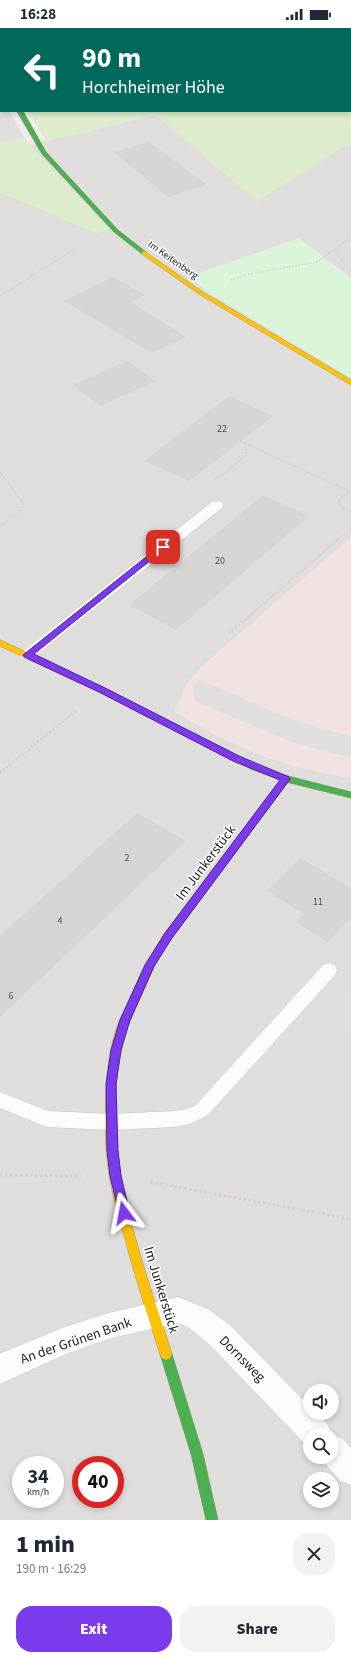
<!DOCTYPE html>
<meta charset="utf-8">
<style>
:root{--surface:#fff;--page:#f2f2f3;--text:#1f2937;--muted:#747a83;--accent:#7c3aed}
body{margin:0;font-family:"Source Sans 3",sans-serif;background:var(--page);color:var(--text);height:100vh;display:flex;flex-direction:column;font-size:15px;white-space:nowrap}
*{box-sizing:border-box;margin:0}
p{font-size:13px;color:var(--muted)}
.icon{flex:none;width:22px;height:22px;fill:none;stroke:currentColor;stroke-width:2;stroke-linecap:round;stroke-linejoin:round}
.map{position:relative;height:1492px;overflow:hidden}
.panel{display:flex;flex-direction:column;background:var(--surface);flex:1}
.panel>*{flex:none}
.top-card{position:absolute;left:0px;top:0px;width:351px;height:84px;box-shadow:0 2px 6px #0003;background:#00695c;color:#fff;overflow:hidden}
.fabs{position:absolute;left:303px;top:1356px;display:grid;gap:8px}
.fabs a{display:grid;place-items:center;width:36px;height:36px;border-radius:50%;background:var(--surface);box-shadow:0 2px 6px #0003;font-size:20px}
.speed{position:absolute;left:12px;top:1428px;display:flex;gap:8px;font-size:20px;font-weight:700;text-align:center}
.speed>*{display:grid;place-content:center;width:52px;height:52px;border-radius:50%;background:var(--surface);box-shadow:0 2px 6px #0003;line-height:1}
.speed small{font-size:10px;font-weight:400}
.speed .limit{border:6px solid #d22;background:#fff;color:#111}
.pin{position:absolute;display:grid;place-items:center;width:34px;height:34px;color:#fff;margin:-17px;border-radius:8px;box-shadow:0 2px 6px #0006}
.me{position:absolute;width:44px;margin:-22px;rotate:347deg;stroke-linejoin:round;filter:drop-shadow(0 0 3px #0008)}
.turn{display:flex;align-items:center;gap:14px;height:84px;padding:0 16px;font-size:18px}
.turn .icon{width:52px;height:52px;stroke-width:2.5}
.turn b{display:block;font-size:28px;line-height:34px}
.round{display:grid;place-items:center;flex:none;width:42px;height:42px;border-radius:16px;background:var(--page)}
.headline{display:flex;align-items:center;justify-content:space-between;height:68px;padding:0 16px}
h1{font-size:24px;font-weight:800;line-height:30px}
.action{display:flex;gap:8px;margin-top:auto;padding:8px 16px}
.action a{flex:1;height:46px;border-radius:16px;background:var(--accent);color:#fff;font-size:16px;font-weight:800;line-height:46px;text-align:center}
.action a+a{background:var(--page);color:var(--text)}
.status{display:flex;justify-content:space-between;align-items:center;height:28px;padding:0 20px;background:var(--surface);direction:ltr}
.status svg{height:11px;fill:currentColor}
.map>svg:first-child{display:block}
.residential{fill:#dfdedc;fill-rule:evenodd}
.commercial{fill:#f1e3e1}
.grass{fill:#ddeccb}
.park{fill:#daf5da}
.parking{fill:#e0dfde}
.building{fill:#d7d4d2}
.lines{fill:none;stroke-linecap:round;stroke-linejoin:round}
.lane-casing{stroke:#c9c8c7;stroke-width:1}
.street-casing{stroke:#c9c8c7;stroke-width:1}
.fast-casing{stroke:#999a82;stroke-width:1}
.slow-casing{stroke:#999a82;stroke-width:1}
.jam-casing{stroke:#999a82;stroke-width:1}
.path-far3{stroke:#dccecd;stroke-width:1.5;stroke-dasharray:1.5 1.5;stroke-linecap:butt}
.path-far2{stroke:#dccecd;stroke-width:2;stroke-dasharray:1.5 1.5;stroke-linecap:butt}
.path-far1{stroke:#dccecd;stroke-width:2.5;stroke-dasharray:2 2;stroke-linecap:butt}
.path{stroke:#dccecd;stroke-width:3;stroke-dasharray:2.5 2.5;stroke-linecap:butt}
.lane{fill:#fdfcfc;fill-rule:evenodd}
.street{fill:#fdfcfc;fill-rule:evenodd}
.fast{fill:#4caf50;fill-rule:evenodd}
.slow{fill:#ffc107;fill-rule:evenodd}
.jam{fill:#c62828;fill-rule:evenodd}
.route{fill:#7c3aed;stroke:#51269a}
.labels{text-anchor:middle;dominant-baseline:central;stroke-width:3;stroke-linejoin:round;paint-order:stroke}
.far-street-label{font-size:10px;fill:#222;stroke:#fff}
.number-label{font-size:10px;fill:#4f4e4e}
.near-street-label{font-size:14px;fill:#222;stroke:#fff}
</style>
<div class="status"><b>16:28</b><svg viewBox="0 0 49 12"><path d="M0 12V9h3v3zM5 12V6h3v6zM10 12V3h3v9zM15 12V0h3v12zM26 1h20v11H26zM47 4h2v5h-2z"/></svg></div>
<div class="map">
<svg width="351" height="1492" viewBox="0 0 351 1492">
<rect width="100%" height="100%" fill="#f0eeeb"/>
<path class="residential" d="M156,87l101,86 94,-59v1378h-351v-1328l96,41 12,-4 -79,-84zM310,1363h22v22h-22zM310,1407h22v22h-22zM21,1437h34v34h-34zM81,1437h34v34h-34zM310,1451h22v22h-22z"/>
<path class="commercial" d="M351,509v242l-55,-12 -34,-11 -43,-19 -45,-25 14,-30 15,-17z"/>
<g class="grass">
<path d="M61,0h242l-246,1z"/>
<path d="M350,24l1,90 -94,59 -101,-86 -110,26 -18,-30h322z"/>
<path d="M25,110l4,7 80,84 -13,4 -96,-41v-52l2,2z"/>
</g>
<path class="park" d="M299,210l52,40v100l-145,-87 -16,-15z"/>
<g class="parking">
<path d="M0,76l1,7h8l16,27 -24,4 -1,-2z"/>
<path d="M75,463l83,40 -94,75 -64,-34v-25z"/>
<path d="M204,653l75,33 33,12 39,10v22l-57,-15 -99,-42 -3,-19z"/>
<path d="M264,916l87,51v26l-76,87 -105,-67z"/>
<path d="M2,1002l69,49 -71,72v-119z"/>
</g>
<g class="building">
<path d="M149,114l58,43 -39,12 -54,-45z"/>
<path d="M113,249l32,18 -14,7 55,35 -34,16 -88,-52z"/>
<path d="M127,333l29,20 -56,25 -27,-21z"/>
<path d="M229,368l44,20 -84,65 -45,-20z"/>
<path d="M263,467l46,21 -133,114 -47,-25z"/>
<path d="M137,785l49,28 -186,176v-81z"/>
<path d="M300,830l51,30v30l-23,24 -32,-20 8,-8 -37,-23z"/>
</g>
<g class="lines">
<defs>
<g id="lane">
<path d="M217,473l5,1 1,3 -1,3 -190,150 -5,2 -5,-2 -2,-3 2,-3 190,-150z"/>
<path d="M329,935l6,2 2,5 -2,5 -127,140 -18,9 -16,3 -63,3 -64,-3 -47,-19v-16l48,19 63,3 63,-3 13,-2 9,-4 127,-140z"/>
</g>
<g id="street">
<path d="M178,1269l30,12 22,16 80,82v6h6l12,12 4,10h-22v12l-4,-2 -96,-100 -22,-18 -10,-4 -70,16 -42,15 -66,30v-30l4,-2 58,-24 46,-15z"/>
<path d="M332,1407l11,4 8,9v37l-11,-4 -20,-24h12z"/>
</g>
<g id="fast">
<rect x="350" y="17" width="1" height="4"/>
<path d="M17,83h6l23,41 72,78 28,22v2h-4l-28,-22 -72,-78z"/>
<path d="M145,681l112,56 31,11 63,16v6l-65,-16 -35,-13 -109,-55 -1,-2z"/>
<path d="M166,1320l4,2 2,4 31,100 15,66h-12l-15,-66 -31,-100 2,-4z"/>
</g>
<g id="slow">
<rect x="0" y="44" width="1" height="4"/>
<path d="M144,223l59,41 148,88v5l-152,-91 -57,-40v-2z"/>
<path d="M0,612l105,48 43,22 1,2 -4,3 -3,-1 -43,-22 -99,-46z"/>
<path d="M126,986l4,1 1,3c-41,111 7,230 41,336l-2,4 -4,2 -4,-2 -2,-4c-13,-40 -26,-81 -37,-122 -6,-21 -12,-43 -15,-65 -3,-24 -3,-50 -2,-75 1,-26 5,-54 16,-77z"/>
</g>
<g id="jam">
<rect x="0" y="61" width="1" height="4"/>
<path d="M286,748l5,3 -2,2 -118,158 -17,28 -24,54 -4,1 -4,-1 -1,-3 24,-53 20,-32 118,-156z"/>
</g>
</defs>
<use href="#lane" class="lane-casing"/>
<use href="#street" class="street-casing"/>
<use href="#fast" class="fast-casing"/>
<use href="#slow" class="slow-casing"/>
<use href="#jam" class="jam-casing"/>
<g class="path-far3">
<path d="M334,221l13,19 4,3"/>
<path d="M231,252l18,-6 68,-12 34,-25"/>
<path d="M11,261l67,-42"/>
</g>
<g class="path-far2">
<path d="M0,268l13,-8"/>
<path d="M240,413l111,51"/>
<path d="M0,444l23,31 -2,8 -21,15"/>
<path d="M215,452l31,-24 -1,-12"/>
<path d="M349,463l-10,9 2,7 10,5"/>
<path d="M252,586l99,-86"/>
</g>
<g class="path-far1">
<path d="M229,605l24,-20"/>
<path d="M0,745l77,-63"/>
</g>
<g class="path">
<path d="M0,1147l81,1"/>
<path d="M150,1154l201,37"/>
</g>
<use href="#lane" class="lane"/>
<use href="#street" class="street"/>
<use href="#fast" class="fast"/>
<use href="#slow" class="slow"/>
<use href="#jam" class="jam"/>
</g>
<path class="route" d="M161,517h5l1,2 -133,107 71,34 134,68 50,21 1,2 -118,159 -18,28 -24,54 -9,30 -5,34 2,66 3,26 9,37 -2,4 -4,1 -4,-1 -1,-4 -9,-37 -3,-26 -1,-66 5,-34 9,-30 25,-55 20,-32 115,-153 -47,-19 -134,-69 -75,-35 -1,-2z"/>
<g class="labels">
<g class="far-street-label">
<text transform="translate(173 232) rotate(35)">Im Keitenberg</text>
</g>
<g class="number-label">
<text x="222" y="401">22</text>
<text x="220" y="533">20</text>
<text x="127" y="830">2</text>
<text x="318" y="874">11</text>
<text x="60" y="893">4</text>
<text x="11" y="968">6</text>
</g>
<g class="near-street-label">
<text transform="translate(206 835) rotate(-53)">Im Junkerstück</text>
<text transform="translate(161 1262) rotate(73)">Im Junkerstück</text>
<text transform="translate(76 1313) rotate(-19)">An der Grünen Bank</text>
<text transform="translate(242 1331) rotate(45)">Dornsweg</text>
</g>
</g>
</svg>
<div class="fabs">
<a><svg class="icon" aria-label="sound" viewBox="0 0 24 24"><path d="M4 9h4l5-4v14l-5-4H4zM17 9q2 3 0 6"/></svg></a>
<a><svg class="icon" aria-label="search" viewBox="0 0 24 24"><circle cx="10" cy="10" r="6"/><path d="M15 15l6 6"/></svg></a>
<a><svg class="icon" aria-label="layers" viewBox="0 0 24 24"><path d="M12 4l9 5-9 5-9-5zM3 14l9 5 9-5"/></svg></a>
</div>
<div class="speed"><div>34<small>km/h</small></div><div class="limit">40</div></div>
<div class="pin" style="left:163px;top:519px;background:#d93025"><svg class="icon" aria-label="arrive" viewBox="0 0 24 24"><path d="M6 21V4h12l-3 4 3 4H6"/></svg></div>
<svg class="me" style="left:124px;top:1185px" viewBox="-20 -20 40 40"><path d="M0-17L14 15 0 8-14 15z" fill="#7c3aed" stroke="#fff" stroke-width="4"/></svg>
<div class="top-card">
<div class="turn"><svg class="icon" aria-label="left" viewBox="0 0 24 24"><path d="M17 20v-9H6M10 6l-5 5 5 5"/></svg><div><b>90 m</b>Horchheimer Höhe</div></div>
</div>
</div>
<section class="panel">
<div class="headline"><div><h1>1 min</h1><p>190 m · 16:29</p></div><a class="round"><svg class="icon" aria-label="close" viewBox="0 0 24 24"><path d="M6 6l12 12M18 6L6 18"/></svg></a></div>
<div class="action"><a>Exit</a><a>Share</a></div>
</section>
